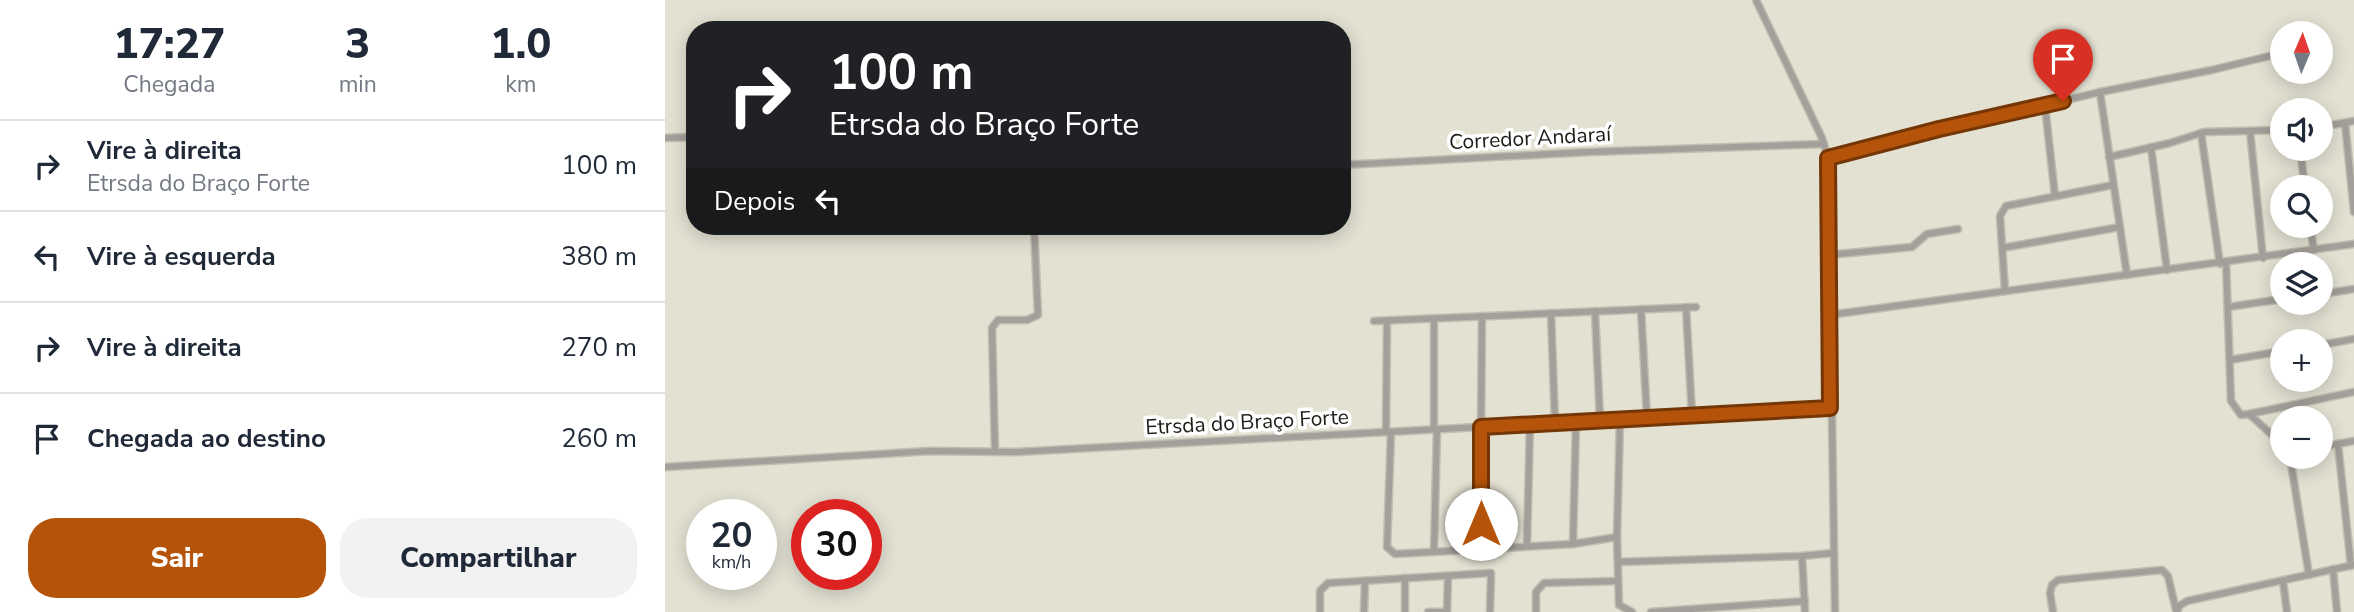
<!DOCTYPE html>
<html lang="pt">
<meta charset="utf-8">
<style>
:root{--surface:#fff;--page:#f2f2f3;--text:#1f2937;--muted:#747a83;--line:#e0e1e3;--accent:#b45309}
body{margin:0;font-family:"Nunito Sans",sans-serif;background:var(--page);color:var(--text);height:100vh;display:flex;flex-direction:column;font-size:26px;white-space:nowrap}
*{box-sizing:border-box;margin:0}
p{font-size:23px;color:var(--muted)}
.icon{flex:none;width:38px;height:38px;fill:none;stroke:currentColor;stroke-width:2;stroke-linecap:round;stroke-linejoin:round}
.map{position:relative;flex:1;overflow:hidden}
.details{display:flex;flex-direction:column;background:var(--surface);width:665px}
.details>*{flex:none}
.banner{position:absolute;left:21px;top:21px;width:665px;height:214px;border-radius:28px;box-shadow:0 4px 18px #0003;background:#202124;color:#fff;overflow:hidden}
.needle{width:46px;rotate:2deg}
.tools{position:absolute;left:1605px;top:21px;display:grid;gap:14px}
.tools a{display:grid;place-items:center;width:63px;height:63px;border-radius:50%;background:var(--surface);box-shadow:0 4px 18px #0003;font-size:35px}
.speed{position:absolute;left:21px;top:499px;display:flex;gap:14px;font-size:35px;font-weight:700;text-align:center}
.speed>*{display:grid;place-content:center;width:91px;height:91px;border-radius:50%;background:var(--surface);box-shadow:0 4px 18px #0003;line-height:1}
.speed small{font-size:18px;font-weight:400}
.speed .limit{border:10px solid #d22;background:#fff;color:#111}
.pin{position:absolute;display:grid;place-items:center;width:60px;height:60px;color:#fff;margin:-72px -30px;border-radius:50% 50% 50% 0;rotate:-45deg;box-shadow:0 0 7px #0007}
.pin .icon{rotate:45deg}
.me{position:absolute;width:77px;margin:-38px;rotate:0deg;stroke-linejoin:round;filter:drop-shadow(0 0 5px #0008)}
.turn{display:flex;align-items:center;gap:24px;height:147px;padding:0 28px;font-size:32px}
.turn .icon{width:91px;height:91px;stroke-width:2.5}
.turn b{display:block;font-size:49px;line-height:60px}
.then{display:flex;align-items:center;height:66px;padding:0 28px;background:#0003;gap:14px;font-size:26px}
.eta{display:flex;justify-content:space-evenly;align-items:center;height:119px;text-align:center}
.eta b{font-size:42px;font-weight:800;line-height:49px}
.button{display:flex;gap:14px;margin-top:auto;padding:14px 28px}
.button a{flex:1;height:80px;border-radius:28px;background:var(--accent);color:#fff;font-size:28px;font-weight:800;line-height:80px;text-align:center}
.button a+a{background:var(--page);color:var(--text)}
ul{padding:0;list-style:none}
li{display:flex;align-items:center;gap:21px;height:91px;padding:0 28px;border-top:2px solid var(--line)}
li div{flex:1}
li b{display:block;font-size:26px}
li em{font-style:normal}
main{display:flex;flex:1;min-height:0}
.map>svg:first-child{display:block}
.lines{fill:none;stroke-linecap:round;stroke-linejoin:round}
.street-casing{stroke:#c0beb1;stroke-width:9}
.street{stroke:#a49f9a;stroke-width:6}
.route-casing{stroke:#753606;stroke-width:18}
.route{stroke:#b45309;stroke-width:12}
.labels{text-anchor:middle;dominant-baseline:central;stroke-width:7;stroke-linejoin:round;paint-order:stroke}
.street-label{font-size:21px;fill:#1e1d18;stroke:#fff}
</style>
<main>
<section class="details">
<div class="eta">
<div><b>17:27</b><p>Chegada</p></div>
<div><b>3</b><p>min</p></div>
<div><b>1.0</b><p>km</p></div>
</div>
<ul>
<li><svg class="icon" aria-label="right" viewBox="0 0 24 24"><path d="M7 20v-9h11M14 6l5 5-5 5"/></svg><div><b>Vire à direita</b><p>Etrsda do Braço Forte</p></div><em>100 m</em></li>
<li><svg class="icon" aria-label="left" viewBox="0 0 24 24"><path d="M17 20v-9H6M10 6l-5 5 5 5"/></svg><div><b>Vire à esquerda</b></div><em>380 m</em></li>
<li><svg class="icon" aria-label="right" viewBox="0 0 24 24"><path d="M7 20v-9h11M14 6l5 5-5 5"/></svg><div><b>Vire à direita</b></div><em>270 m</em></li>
<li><svg class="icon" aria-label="arrive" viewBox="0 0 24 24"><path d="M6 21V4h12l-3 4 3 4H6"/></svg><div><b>Chegada ao destino</b></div><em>260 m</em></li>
</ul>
<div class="button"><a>Sair</a><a>Compartilhar</a></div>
</section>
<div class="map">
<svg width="1689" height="612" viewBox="0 0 1689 612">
<rect width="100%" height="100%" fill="#e3e1d2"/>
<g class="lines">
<defs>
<g id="street">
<path d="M1091,0l66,138 6,20 7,454"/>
<path d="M1435,92l27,183"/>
<path d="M1380,106l10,90"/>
<path d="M1680,123l9,89"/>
<path d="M1656,127l33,-6"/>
<path d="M1585,131l13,127"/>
<path d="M1536,133l19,131"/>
<path d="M0,138l30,-1"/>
<path d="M1486,147l16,123"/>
<path d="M1635,149l5,38"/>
<path d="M1444,157l61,-14 34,-11 78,-2"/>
<path d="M1163,158l272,-66 112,-22 70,-17"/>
<path d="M677,165l247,-13 235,-8"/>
<path d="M1645,226l4,24"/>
<path d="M1337,248l118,-21"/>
<path d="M1163,255l84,-8 15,-13 31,-5"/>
<path d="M1561,263l5,138 10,14 8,-1 105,-22"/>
<path d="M1340,291l-5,-75 6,-10 107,-21"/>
<path d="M1656,294l33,-5"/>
<path d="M1021,307l6,109"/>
<path d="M1563,307l54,-8"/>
<path d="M976,309l6,109"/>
<path d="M930,311l5,110"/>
<path d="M886,313l4,110"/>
<path d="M1164,315l525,-71"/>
<path d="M769,319v110"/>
<path d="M709,321l322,-14"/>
<path d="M1656,345l33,-6"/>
<path d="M1565,360l52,-9"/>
<path d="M1584,414l33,30"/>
<path d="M721,432l1,-111"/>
<path d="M726,432l-4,115 8,7 178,-10 44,-7 3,-118"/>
<path d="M1673,444l13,122"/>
<path d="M1656,447l33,-6"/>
<path d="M330,451l-3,-123 6,-8h29l11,-5 -4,-89"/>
<path d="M1625,457l19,118"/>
<path d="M0,467l265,-16 84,1 816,-44"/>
<path d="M952,537l2,68 13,7"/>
<path d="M908,544l3,-122"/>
<path d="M862,545l3,-121"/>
<path d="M815,548l2,-232"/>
<path d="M769,551l3,-122"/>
<path d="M1137,556l3,56"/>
<path d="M953,562l184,-6 31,-3"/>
<path d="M1668,569l4,43"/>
<path d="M1618,581l4,31"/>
<path d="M655,612v-21l8,-8 163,-10 -1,39"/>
<path d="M699,612l1,-31"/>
<path d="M740,612v-34"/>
<path d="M763,612h19"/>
<path d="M782,612l1,-36"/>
<path d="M871,612v-20l8,-9 74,-2"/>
<path d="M986,612l154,-11"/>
<path d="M1388,612l-3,-19 2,-8 6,-5 104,-10 6,6 8,34"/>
<path d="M1512,612l2,-6 8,-5 167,-36"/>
</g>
</defs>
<use href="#street" class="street-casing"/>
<use href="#street" class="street"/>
</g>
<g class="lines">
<defs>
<path id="route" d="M816,524v-97l349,-19 -2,-250 111,-29 124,-28"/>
</defs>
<use href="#route" class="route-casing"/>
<use href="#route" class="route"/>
</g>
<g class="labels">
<g class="street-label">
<text transform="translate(865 138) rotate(-3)">Corredor Andaraí</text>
<text transform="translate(582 422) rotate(-3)">Etrsda do Braço Forte</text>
</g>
</g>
</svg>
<div class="tools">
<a><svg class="needle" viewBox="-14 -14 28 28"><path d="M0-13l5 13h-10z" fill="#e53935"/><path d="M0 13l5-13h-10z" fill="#747a83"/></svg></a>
<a><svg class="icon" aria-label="sound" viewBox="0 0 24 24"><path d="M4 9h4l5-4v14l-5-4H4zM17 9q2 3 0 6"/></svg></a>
<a><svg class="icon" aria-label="search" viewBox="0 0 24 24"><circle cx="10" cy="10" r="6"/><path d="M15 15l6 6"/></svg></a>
<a><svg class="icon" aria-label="layers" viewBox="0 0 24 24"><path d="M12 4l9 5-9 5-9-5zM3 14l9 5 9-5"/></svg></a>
<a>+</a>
<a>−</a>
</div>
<div class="speed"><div>20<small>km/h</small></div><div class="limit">30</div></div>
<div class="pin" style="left:1398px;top:101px;background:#d93025"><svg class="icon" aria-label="arrive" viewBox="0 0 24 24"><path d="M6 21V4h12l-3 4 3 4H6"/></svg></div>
<svg class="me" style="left:816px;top:524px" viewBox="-20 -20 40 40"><circle r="19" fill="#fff"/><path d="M0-13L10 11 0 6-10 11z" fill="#b45309"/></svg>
<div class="banner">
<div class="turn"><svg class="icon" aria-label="right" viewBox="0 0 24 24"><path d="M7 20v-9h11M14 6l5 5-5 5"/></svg><div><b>100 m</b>Etrsda do Braço Forte</div></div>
<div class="then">Depois<svg class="icon" aria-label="left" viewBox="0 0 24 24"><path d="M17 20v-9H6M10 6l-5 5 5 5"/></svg></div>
</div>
</div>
</main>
